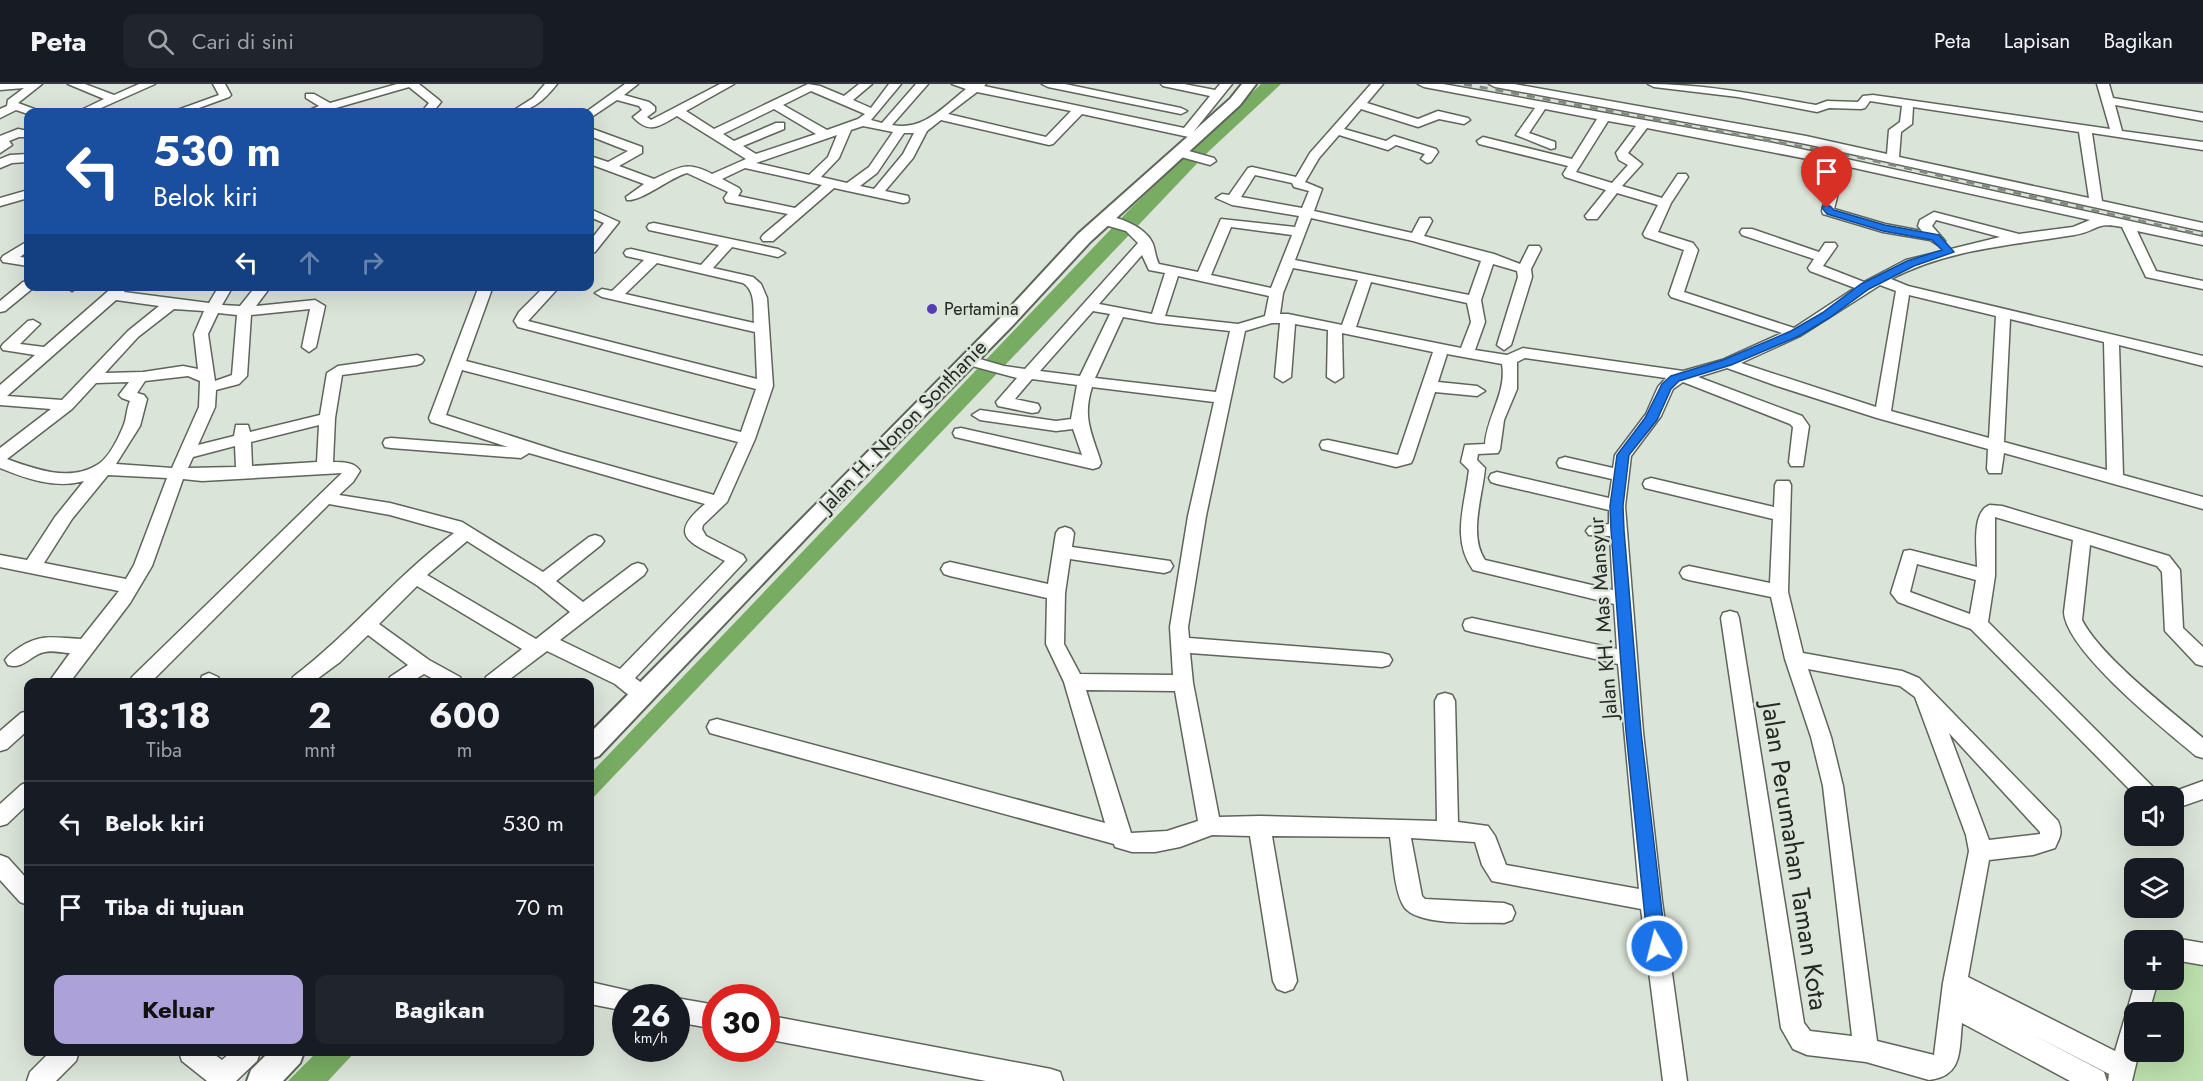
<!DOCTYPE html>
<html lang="id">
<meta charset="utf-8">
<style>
:root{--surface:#171b24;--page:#20242c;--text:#f1f3f6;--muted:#9ea1a6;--line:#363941;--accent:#aca1d9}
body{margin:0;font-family:Jost,sans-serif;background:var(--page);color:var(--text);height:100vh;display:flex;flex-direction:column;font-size:22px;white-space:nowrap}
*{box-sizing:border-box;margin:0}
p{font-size:20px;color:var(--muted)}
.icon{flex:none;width:33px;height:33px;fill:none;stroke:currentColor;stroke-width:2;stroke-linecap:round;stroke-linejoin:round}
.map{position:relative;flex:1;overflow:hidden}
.side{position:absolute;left:24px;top:594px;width:570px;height:378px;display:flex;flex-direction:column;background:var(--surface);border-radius:12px;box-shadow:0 6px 24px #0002}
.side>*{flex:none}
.hud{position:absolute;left:24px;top:24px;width:570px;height:183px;border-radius:12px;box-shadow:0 6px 24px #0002;background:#1a4fa0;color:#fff;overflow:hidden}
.buttons{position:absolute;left:2124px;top:702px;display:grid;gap:12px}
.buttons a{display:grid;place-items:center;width:60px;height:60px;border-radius:12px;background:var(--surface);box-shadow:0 6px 24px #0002;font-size:30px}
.speed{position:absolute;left:612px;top:900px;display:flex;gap:12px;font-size:30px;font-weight:700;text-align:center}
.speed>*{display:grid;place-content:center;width:78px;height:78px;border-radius:50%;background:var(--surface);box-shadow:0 6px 24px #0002;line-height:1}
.speed small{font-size:15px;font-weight:400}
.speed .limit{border:9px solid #d22;background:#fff;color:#111}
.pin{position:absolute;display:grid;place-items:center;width:51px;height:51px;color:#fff;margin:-62px -26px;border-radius:50% 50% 50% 0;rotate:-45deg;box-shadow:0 0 6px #0007}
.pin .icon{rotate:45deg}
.me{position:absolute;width:66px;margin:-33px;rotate:352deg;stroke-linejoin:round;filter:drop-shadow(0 0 4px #0008)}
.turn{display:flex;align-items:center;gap:21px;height:126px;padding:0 30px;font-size:27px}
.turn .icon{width:78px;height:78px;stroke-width:2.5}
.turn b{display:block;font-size:42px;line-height:51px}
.lanes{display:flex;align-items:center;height:57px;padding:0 30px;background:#0003;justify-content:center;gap:30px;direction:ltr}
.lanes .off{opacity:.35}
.eta{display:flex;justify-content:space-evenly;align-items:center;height:102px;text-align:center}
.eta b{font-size:36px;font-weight:700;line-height:42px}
.action{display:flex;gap:12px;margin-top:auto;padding:12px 30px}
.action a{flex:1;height:69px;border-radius:12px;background:var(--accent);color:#111;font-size:24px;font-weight:700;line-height:69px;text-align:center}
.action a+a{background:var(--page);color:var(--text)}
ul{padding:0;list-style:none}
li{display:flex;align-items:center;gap:18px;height:84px;padding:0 30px;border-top:2px solid var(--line)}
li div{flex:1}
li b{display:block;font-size:22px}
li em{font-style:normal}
header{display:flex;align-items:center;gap:36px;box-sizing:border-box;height:84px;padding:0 30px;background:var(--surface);border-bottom:2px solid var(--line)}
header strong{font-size:28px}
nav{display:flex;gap:33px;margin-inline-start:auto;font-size:21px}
.search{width:420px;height:54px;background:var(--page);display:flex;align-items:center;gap:15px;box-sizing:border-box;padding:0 21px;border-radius:12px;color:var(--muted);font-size:22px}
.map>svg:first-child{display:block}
.green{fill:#bce0ad}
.water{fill:#78ac62}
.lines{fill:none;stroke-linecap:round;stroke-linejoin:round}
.minor-casing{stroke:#5e655b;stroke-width:3}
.tertiary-casing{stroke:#5e655b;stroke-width:4}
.minor{fill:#fff;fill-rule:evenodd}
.tertiary{fill:#fff;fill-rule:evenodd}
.rail{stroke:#828980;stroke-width:3;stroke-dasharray:8 8;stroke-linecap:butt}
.route{fill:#1a73e8;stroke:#114b97;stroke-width:1.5}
.poi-dot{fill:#573db5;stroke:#dbe4d8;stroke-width:2}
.labels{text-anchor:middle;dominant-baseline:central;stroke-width:5;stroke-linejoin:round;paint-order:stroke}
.far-poi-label{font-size:18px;fill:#252924;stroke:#dbe4d8;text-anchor:start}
.street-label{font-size:21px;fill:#252924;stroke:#dbe4d8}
.near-street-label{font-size:26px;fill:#252924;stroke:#dbe4d8}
</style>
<header>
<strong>Peta</strong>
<div class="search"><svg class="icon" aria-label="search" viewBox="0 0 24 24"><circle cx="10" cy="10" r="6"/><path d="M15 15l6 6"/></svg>Cari di sini</div>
<nav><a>Peta</a><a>Lapisan</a><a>Bagikan</a></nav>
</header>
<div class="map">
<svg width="2203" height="997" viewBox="0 0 2203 997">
<rect width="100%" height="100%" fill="#dbe4d8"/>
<path class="green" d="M2174,865l29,5v127h-108l-140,-98 167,84 12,-44v29h40v-40h-37l10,-32h27z"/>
<g class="water">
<path d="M1261,0h20l-73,68 -618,649v-27l542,-567z"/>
<path d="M317,968h38l-27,29h-40z"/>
</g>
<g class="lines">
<defs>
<g id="minor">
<path d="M0,0h42l-24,19 19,7 1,2h-10v2l-12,-4 -16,8v-9l7,-3 1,-6 16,-12 -24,2z"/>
<path d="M68,0h17l29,11 25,-11h16l-63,28h-15l27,-13z"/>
<path d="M213,0h12l6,11 -2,2 -41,15h-16l47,-17z"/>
<path d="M397,0h22l20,16 2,2 -5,6 4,4 -14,-1 -2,-2 5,-6 -20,-16 -87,25h-17l14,-6 -13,-8v-4h8l16,9z"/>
<path d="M545,0h12c-13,16 -25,28 -46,28l22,-14z"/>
<path d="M625,0h13l-14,11 25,7 6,5v4l-8,6 4,3 69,-36h14l-48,27 28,18 94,-45 12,2 24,10 15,-12h13l-19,16 18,8 18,-24h12l-30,36 11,3 34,-39h12l-36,41c32,6 51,-18 74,-36l-14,-5h34l-2,2 200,42 26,-32 -47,-10 -2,-2h23l31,6 5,-6h12l-38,47 10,4 -6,4 -116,-25 -29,30 -4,1 -108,-25 -14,11 -14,27 -28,33 23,5 1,3 -1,3 -5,1 -69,-15 -61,53h-10l-2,-3 2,-3 25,-21 -62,-12 -2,-4 4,-6 -41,-19c-16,4 -46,29 -60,27l-1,-3 18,-13 -54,-20v-8l18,6 20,-11 -38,-15v-8l52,19v6l-23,13 35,13c24,-11 32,-19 58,-5l34,-15 -69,-43c-18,10 -27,19 -44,1l9,-7 -3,-4 -22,-6 -27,18v-6h-4zM811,7l54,23 -7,5 -31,11 -44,-25zM977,8l94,19 -25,26 -98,-23zM774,25l42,25 -60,20 -13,-8 41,-17v-6h-8l-42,18 -11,-7zM863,42l30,6 -24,35 -22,16 -26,-6 18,-19 12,-28zM904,49h10l-11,21 -29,35 -14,-3 17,-13zM837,51l-9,22 -19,18 -53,-12zM745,84l77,17 -27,23 -57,-12 3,-5 -2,-3 -17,-9z"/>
<path d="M1042,0h23l116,24 6,3 -6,3 -133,-27z"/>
<path d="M1371,0h12l-16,19 51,16 20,-8 30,7 2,2 -6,4 -25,-5 -21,8 -57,-18 -17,20 42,12 8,-5 42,13 2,3 -7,10 -4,1 -6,-4 4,-5 -29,-9 -8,5 -49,-15 -20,23 -14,24 17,7 -8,22 98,22 8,-15h10l2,3 -8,15 70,18 26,10 9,-18h10l2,3 -10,20 1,8 -21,68 -7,5 -7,-5 21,-68 -1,-6 -24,-7 -12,36 4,22 -10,28 32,5 16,-7 160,23 39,-11 60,-27 -111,-36 -2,-3 15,-44 -39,-13 -2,-3 15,-29 -41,-12 -20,26h-10l-2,-3 21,-26 -41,-13 -2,-3 5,-8 -89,-22 -2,-3 6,-4 89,22 25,-40 -52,-10 -16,24 26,9v6l-4,1 -35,-14 19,-27 -111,-21 -6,-3h25l330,59 430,94v8l-66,-14 19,40 47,10v8l-57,-12 -24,-50c-27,-6 -24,4 -48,8 -62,10 -126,14 -183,44l17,7 295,70v10l-84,-21 4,130 80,22v12l-199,-56 -3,20h-12l-2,-4 1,-20 -111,-31 -100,-32 -50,-18 -29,9 104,39 7,10 -6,40h-12l-2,-4 4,-35 -3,-3 -107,-42 -10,7 -12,27 -30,40 -6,50 18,226 19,169 25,180h-24l-22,-172 -149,-28 -10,-16 -7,-23 -64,-4 11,58 3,3 79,4 8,3 3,7 -3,7 -8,3c-23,-1 -90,4 -101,-18 -9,-16 -10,-48 -13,-68l-118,-1 25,145 -4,8 -8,3 -8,-3 -4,-8 -23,-145 -38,-1 -32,12 -25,5h-23l-17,-5 -1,-3 -397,-109 -7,-2 -3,-6 3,-6 7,-2 388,104 -41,-141 -18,-38 1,-46 -97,-22 -6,-2 -3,-5 3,-5 6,-2 98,22 8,-51 3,-4 6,-2 6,2 3,4 -2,14 98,14 3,5 -3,5 -6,2 -94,-14 -5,34 -1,51 16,30 93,1 -3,-48 18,-111 26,-114 -122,-15c-10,32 0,46 9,76l-2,4 -6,2 -138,-32 -2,-4 2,-4 6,-1 121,27 -9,-26 -17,2 -76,-11 -8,-5 8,-5 76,11 15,-2 6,-34 -45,-6 -17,20 23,5 2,4 -2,4 -6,1 -34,-7 -2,-4 21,-24 -56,-15 -2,-3 7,-5 38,11 21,3 113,-126 -12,-12 -28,-8 -2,-3 2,-3c16,-4 47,10 54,25 3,5 3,15 7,22l39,8 23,-53 74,8 4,-11 -67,-11 -16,-7 6,-4 7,1 19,-27 4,-1 44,10 14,-24zM1608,37l28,5 -20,27 3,7 9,5 -16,18 -36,-11zM1647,44l186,36 -11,47 1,3 60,18 47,8 8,5 7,-4 -13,-15 4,-6 64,17 -94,23 -42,22 -41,-16 14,-20 -2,-3h-10l-6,9 -67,-23h-10l-2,3 2,3 72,24 -6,9 2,3 45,17 -61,40 -110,-36 14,-42 -5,-7 -35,-11 13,-29 17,-26 -2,-3h-8l-16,24 -40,-12 20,-22 -14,-11zM1845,82l245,54 -17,7 -54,7 -85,-22 -14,8 -2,6 4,5 -37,-7 -51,-15zM1255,91l37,8 2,4 15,4 -7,17 -61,-11zM1311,134l102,23 68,20 -12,34 -174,-35zM1231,143l61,8 -21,53 -60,-13zM1142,171l7,15 16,3 -13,41 -53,-10zM1293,184l65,12 -16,45 -54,-11h-8l3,-21zM1178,192l91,20 -4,20 -27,8 -73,-8zM1371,198l96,21 4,19 -10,26 -105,-21zM1880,201l16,6 -20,116 -135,-44 59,-27zM1909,211l87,21 -7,122 -98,-27zM1093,227l17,3 -30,62 -40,-5zM1123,233l34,6 73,8 -14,61 -121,-14zM2010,235l94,23 3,128 -103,-28zM1272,239h8l-5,54 8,5 8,-5 4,-53 33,6 -1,47 8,5 8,-5 -1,-44 91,19 -35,103 -70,-15 -6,1 -2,4 2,4 74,18 15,-4 2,-4 22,-67 42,4 8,-5 -8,-5 -39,-4 9,-28 55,10c5,28 -15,52 -17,80l-20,1 -4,17 8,8c-4,35 -18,69 4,100l141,34 3,45 -145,-31 -7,2 -2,5 2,5 7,2 146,32 21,225 -133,-24 -11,-29 -7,-10 -30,-4 -3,-121 -3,-6 -7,-2 -7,2 -3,6 2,120 -178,-5 -40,1 -26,-134 -3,-30 192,14 7,-2 3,-5 -3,-5 -7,-2 -193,-15 -1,-11 18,-111 39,-185zM1525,274l141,20 -8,9 -12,27 -31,41 -2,13 -48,-11 -6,2 -2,4 2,4 53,12 -3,19 -112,-26 -6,2 -2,4 2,4 6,2 112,26v14l-20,3 -3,4 3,4 21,1 3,54 -128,-30c-17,-25 -2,-65 0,-92l-8,-8 1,-6 20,-1 2,-4 4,-29 13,-31v-27zM1086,606l89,1 23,130 -31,10 -36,2z"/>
<path d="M1489,0h25l292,52 81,18 2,-24 11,-8 2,-16 -32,-5 -5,7 -4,1 -32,-1 -12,4 -79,-15 -84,-10 -6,-3c57,0 112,11 168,21l11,-4 31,1 5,-6 10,-1 237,34 -13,-45h12l4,14 90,15v8l-88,-16 7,26 81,11v8l-111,-17 10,68 101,22v8l-397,-87 -311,-57zM1913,23l166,25 10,66 -190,-41 2,-25 11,-8z"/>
<path d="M18,45l10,2v6h-9l-10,4 3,4 -12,8v-17z"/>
<path d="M1178,64l36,10 2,3 -6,4 -36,-10v-6z"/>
<path d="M28,70v8l-16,1 -12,5v-9l10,-4z"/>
<path d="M28,106v8l-28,8v-8z"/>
<path d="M590,125l29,13 -24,30 -5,1v-12l14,-18 -14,-6z"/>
<path d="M654,139l124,26 7,4 -7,4 -46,-10 -19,21 40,9 8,7 6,14 6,88 -18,53 -28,63 -24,23 -1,4 4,7 37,19 3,5 -111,118 15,11 3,6 -3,6 -7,2 -7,-2 -21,-17 -68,-33 -41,31h-22l2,-5 36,-28 -105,-63 -38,38 50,36 31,17 2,5h-23l-15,-8 -13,8h-23l2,-5 18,-12 -40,-30 -28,27 -27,20h-22l2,-5c58,-44 103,-101 161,-144l-64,-18 -61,-11 -178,178h-21l2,-5 210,-204 -140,8 -19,-2 -31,87 -22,37 -60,79h-21l21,-29c-8,0 -18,-3 -25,-1 -14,2 -21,18 -37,13l-3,-5c4,-6 9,-9 15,-13 22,-14 36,-9 61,-8l38,-48 -119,-24v-12l27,5 28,-43 29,-36c-29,8 -57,-2 -84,-13v-20l51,-39 -51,-4v-20l35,-30 -32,-5 -2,-3 2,-3 25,-23 5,-1 7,4 -20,20 24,3 70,-61h13l-3,6 85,11 10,-17h14l-11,19 18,1 16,-20h15l-15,20 59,-6 10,6 -9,41 -7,5 -7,-5 8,-38 -59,6 -4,61 -8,8 -23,6 -1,17 -17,38 36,-9 2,-11h12l2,7 70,-17 7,-42 11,-7 79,-11 5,2 2,3 -2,3 -5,2 -75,10 -7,43 -2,44c10,0 22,0 27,9l-7,11 -14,13 51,8 72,19 81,50 46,-35 6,-2 6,2 3,4 -3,4 -45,36 27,21 49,-37 6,-2 6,2 3,5 -3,5 -84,65 60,29 105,-108c-33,-18 -60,-24 -20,-57l-176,-51 -8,5 -130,-10 -6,-1 -2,-4 2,-4 6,-1 117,9 -77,-25 -2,-4 50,-132h14l-27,75 275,71 15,-43 -238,-62 -4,-6 5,-9 26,-26h15l-32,35 229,58 -2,-47 -153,-35 -7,-4 7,-4 10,2 32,-31 -18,-4 -2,-3 2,-3 5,-1 70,16 18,-20 -70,-15 -2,-3 2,-3zM657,179l86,20c13,8 10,26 11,40l-129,-29zM116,216l43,6 -31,25 -66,69 -55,-4zM174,225l30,2 -10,23 4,35 -15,-3 -40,6 -38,1 33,-36zM218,229l19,2 -5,60 -17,6 -7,-47zM462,286l276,72 -24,53 -153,-43 -115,-37zM188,292l12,5 -1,26 -27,61 -56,-4 24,-38 7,-27 -3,-4 -7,-2 8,-12zM129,298l-10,13 3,3 8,3c-4,9 -3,17 -7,26 -5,12 -15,32 -26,38 -27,17 -63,4 -90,-6l65,-50 24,-26zM319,341l-2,37 -65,4 -1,-24zM235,362l1,21 -48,1 5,-11zM108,391l59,3 -33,87 -8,14 -82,-16 28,-44zM467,457l71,45 32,26 -34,27 -109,-64z"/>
<path d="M28,157v10l-8,6 8,1v8l-25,-4 -2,-3 2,-3z"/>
<path d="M28,197v5l5,2 -28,23 -5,1v-11l23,-19z"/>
<path d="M79,202l-7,5 -7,-4v-1z"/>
<path d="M1651,394l123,29 1,-22 2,-4h12l2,4 -3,107 15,61 99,18 17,7 139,143c5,12 2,16 -3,27l-22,7 -44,5 -21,117 147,74 21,-71h22l-9,32h-15v40h5l-7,29h-24l1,-7 -85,-44 80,42 3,9h-37l-108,-58c-3,28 1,53 -33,57l-63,-18 -59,-7 -14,-6 -12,-21 -60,-410 2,-5 7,-2 7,2 2,5 65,405 6,8 42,5 -29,-250 -12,-49 -26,-78 -14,-62 -82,-17 -6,-2 -3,-5 3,-5 6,-2 81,17 3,-64 -128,-31 -2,-4 2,-4zM1808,585l92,17 15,11 51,138 3,16 -26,132 -9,72 -57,-14 -34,-255 -12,-49zM1949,649l91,99v2l-51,6z"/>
<path d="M1990,421l12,1 167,50 11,14 3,58 20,19v19l-7,-2 -31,-33 -3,-59 -5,-6 -67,-21 -8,75c18,36 88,90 121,118v20l-7,-2c-31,-26 -131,-106 -132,-144l9,-72 -78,-23v59l-7,46 168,168 3,6h-23l-165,-167 -73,-27 -7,-9 13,-42 6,-1 67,17c0,-17 -6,-56 13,-62zM1917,480l59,16 -6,34 -60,-22z"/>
<path d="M209,589l9,4 2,5h-20l2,-6z"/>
<path d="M28,627v19l-21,19 -7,2v-20l21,-18z"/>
<path d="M2203,697v18l-29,10v-13h-9l2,-2z"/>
<path d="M28,698v22l-21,20 -7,2v-22l21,-19z"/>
<path d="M0,771l8,3 20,22v25l-8,-3 -20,-22z"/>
<path d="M2174,854l29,5v22l-29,-5v-20h-6z"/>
<path d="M590,898l44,10 3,6h-11v13l-36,-7z"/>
<path d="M676,914l40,7v24l-40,-7z"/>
<path d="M766,931l285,54 9,3 3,9h-77l-220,-42z"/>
<path d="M50,968h29l-3,9 -20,20h-29l3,-9z"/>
<path d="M179,968h32l11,8 9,-8h29l-3,9 -21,20h-29l-25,-20z"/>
</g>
<g id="tertiary">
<path d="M1242,0h14l-16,21 -150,137 -76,82 -171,175 -244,257 -9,3v-26l412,-417 76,-82 152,-135z"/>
<path d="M269,968h35l-4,11 -17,18h-36l4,-11z"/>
</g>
</defs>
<use href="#minor" class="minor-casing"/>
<use href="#tertiary" class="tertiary-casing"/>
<use href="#minor" class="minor"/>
<use href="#tertiary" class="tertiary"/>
<path class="rail" d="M1464,0l393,73 346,78"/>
</g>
<path class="route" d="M1823,122h7l4,4 51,15 54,10 15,17 -40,14 -45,23 -40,29 -30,18 -68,29 -52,16 -8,8 -14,31 -28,35 -6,51 1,24 17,202 25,214 -3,6 -6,2 -6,-2 -3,-6 -22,-214 -15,-202 -1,-24 7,-51 28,-37 17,-34 9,-8 52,-16 68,-29 31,-18 39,-29 46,-23 35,-11 -10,-10 -49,-9 -56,-17 -5,-6z"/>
<circle class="poi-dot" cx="932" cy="225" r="6"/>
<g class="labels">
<g class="far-poi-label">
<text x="944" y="225">Pertamina</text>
</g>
<g class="street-label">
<text transform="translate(903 342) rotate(-46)">Jalan H. Nonon Sonthanie</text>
<text transform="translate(1603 534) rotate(-94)">Jalan KH. Mas Mansyur</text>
</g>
<g class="near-street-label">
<text transform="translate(1795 772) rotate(81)">Jalan Perumahan Taman Kota</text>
</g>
</g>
</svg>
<div class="buttons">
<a><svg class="icon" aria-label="sound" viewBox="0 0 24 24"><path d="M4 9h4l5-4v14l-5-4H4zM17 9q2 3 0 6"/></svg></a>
<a><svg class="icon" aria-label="layers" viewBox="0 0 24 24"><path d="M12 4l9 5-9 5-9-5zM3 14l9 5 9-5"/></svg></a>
<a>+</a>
<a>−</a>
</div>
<div class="speed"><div>26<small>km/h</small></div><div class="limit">30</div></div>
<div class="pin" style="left:1827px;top:124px;background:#d93025"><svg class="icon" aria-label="arrive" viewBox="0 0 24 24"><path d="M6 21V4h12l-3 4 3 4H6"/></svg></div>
<svg class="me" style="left:1657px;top:862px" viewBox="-20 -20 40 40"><circle r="17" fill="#1a73e8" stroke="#fff" stroke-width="3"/><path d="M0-11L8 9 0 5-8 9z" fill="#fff"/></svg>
<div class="hud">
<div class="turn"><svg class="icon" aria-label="left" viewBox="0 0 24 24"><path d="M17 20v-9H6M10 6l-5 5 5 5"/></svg><div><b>530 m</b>Belok kiri</div></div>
<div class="lanes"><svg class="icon" aria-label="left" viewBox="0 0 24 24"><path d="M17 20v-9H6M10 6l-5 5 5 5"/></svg><svg class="icon off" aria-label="ahead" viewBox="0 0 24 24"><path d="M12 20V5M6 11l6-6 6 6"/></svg><svg class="icon off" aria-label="right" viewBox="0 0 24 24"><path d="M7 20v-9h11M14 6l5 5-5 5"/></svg></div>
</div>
<section class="side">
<div class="eta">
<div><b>13:18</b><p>Tiba</p></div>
<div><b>2</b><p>mnt</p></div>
<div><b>600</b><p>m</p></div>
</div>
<ul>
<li><svg class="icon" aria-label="left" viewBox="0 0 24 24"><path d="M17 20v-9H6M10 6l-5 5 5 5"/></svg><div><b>Belok kiri</b></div><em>530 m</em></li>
<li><svg class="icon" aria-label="arrive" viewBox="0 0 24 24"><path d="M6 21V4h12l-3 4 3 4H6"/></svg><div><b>Tiba di tujuan</b></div><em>70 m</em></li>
</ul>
<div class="action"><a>Keluar</a><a>Bagikan</a></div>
</section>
</div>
